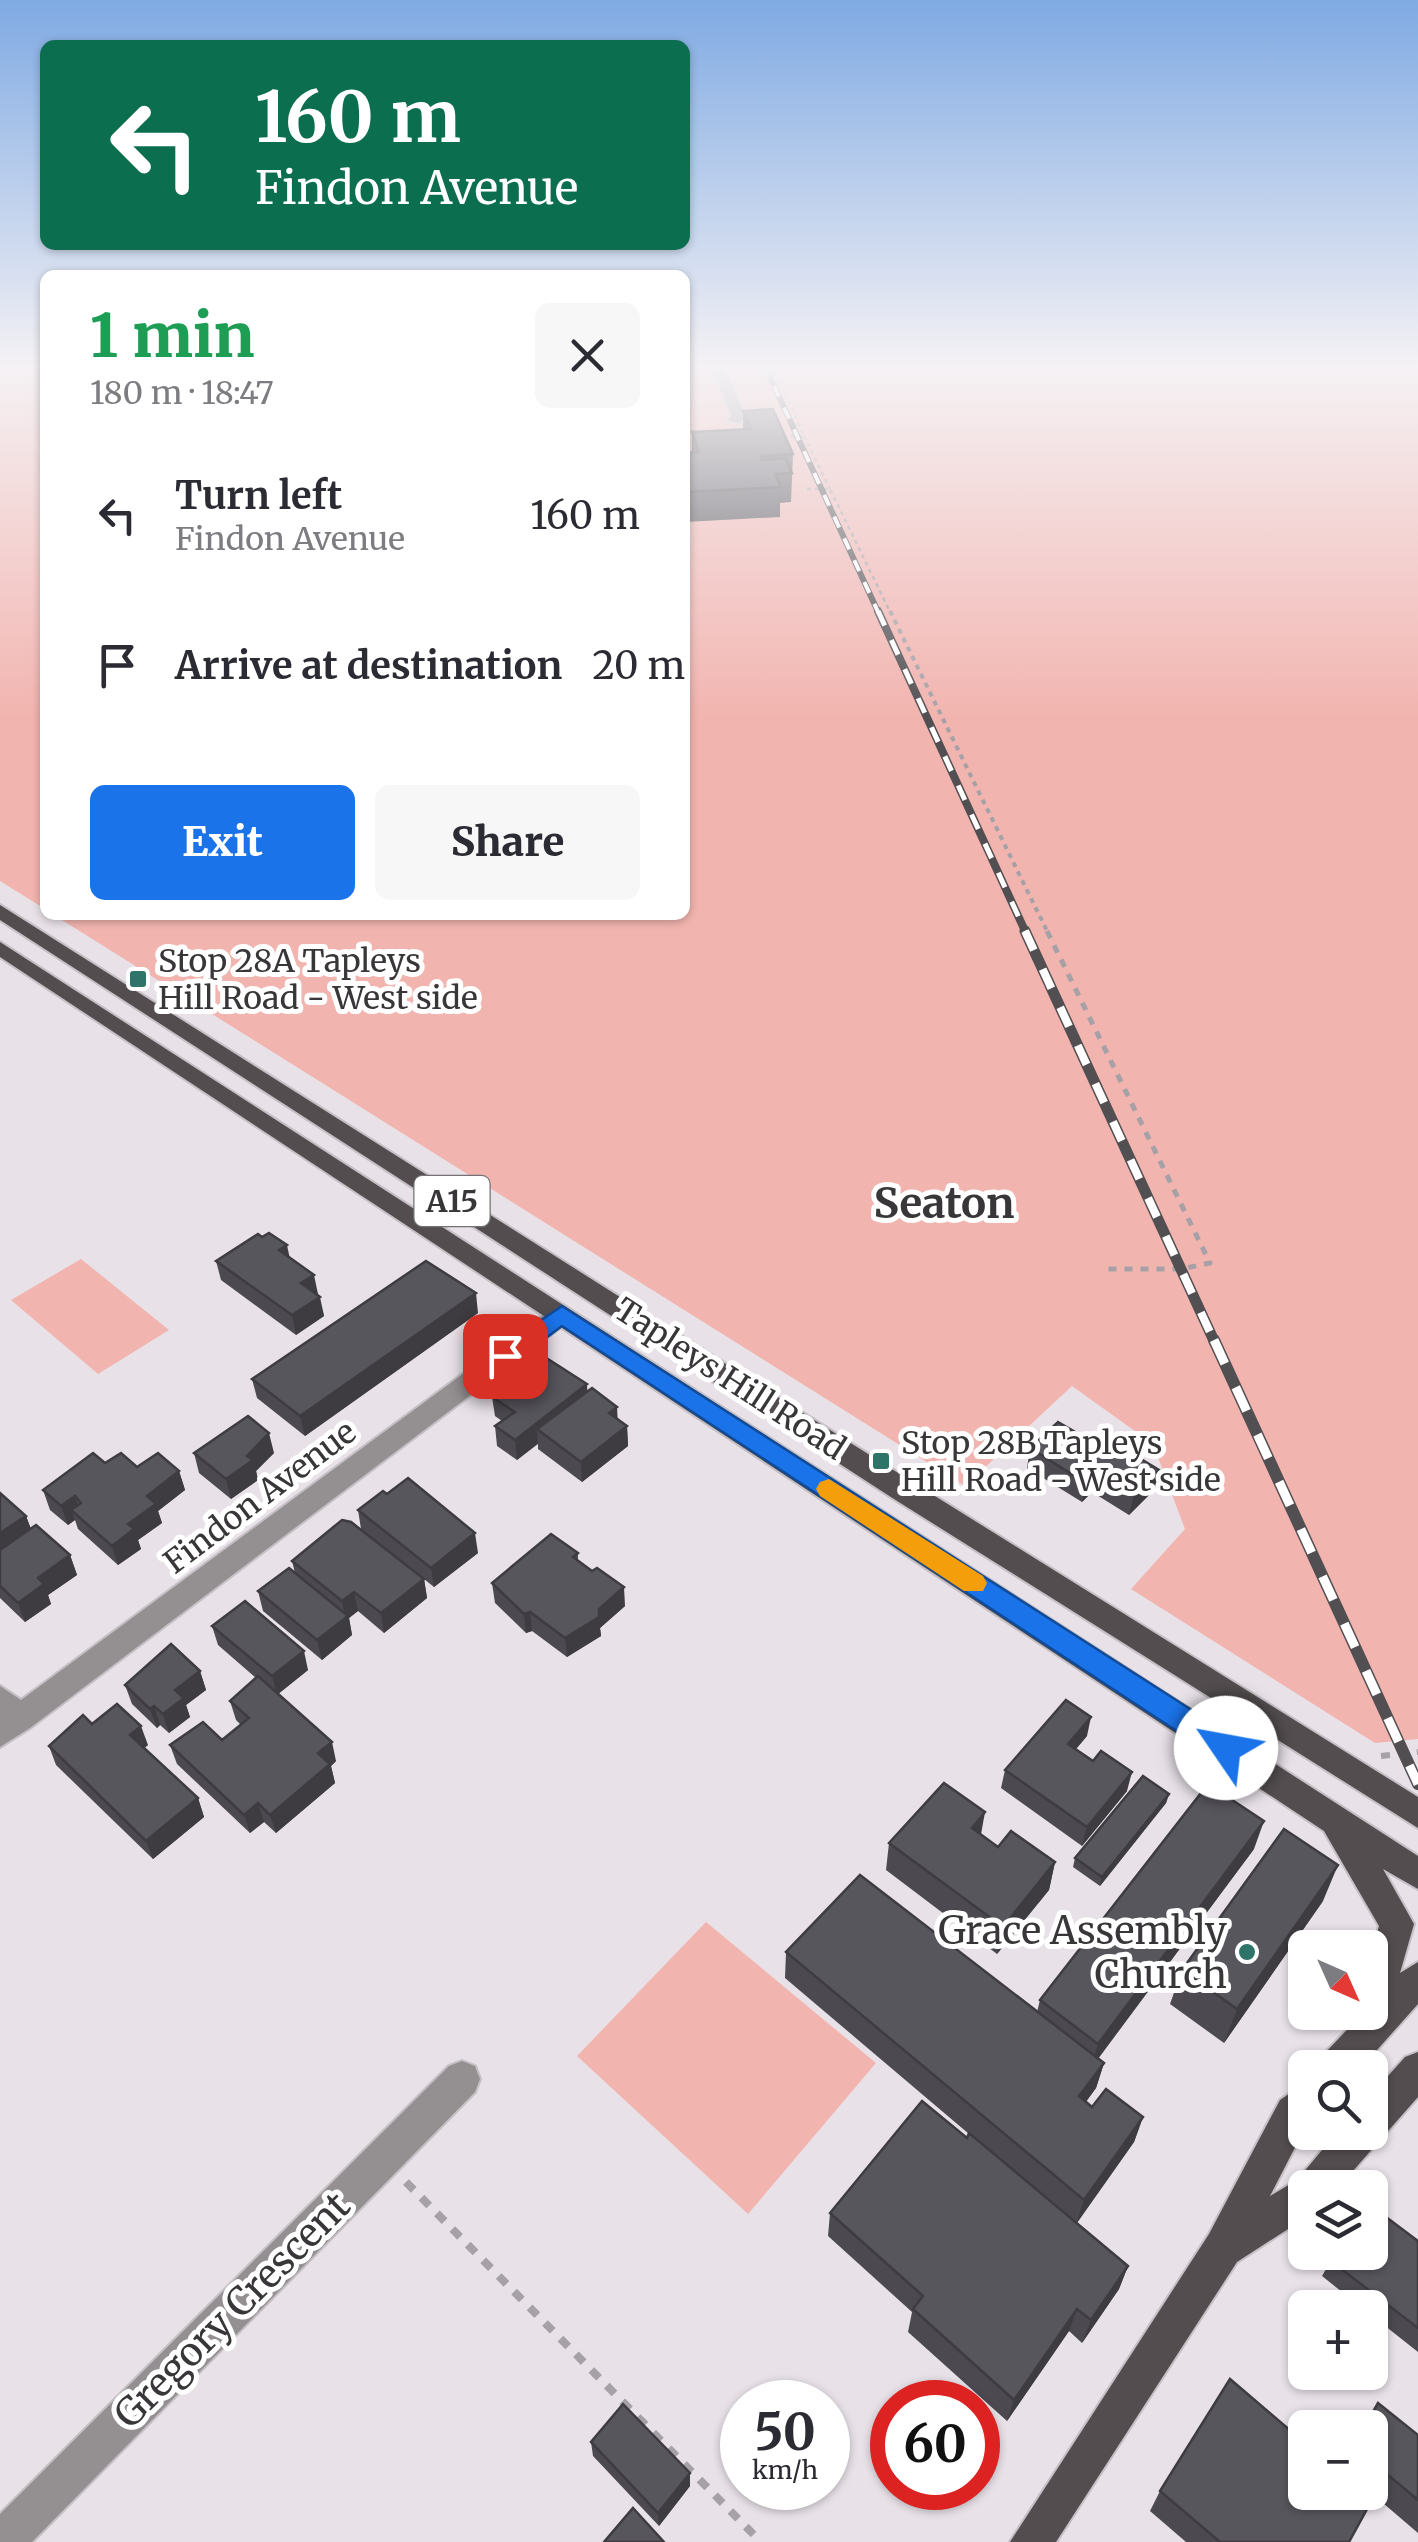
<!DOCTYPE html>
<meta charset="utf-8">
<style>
:root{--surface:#fff;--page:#f7f7f7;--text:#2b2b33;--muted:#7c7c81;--accent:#1a73e8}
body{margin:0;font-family:Merriweather,serif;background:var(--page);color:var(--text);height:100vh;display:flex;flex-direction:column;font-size:38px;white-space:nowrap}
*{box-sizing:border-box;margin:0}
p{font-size:32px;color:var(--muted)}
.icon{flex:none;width:55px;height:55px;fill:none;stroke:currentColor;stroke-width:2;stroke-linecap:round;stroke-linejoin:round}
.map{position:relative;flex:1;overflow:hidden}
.drawer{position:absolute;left:40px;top:270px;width:650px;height:650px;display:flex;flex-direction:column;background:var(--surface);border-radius:15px;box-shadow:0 2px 8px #0004}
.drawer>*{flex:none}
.guide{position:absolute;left:40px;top:40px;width:650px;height:210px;border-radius:15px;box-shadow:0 2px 8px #0004;background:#0b6e4f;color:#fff;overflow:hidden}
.needle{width:65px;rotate:135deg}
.buttons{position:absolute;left:1288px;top:1930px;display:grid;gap:20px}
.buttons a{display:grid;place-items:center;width:100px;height:100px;border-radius:15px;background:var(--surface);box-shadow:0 2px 8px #0004;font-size:50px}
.speed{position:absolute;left:720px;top:2380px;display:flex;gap:20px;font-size:50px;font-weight:700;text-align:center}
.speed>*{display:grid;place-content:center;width:130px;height:130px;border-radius:50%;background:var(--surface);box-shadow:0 2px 8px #0004;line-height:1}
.speed small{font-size:25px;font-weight:400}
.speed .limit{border:15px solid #d22;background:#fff;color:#111}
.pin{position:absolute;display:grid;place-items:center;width:85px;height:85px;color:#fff;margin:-42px;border-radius:20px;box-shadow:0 5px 15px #0006}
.me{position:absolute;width:110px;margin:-55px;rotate:303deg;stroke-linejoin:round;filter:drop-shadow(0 0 8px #0008)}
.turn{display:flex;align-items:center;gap:35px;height:210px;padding:0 50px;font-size:45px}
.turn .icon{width:130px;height:130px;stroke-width:2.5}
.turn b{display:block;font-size:70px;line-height:85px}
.round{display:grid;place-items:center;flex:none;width:105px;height:105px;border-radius:15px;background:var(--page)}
.summary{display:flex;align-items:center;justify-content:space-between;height:170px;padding:0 50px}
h1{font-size:60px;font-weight:800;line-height:75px;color:#1e9e55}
.button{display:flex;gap:20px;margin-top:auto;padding:20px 50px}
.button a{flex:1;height:115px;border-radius:15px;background:var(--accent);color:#fff;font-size:40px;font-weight:800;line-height:115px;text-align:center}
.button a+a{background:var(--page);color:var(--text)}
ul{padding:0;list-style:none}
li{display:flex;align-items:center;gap:30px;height:150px;padding:0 50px}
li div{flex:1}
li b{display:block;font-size:38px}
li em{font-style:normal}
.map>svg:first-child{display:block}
.green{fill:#f2b4af}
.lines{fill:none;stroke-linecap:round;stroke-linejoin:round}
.minor-casing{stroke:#c5c0c5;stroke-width:4}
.major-casing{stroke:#c5c0c5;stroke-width:4}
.path-far4{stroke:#a6a1a6;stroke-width:2.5;stroke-dasharray:4 4;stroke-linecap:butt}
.path-far3{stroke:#a6a1a6;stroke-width:4;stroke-dasharray:5 5;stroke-linecap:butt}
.path-far2{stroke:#a6a1a6;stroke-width:5;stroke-dasharray:8 8;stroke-linecap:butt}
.path-far1{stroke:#a6a1a6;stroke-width:6;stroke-dasharray:9 9;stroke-linecap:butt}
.path{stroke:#a6a1a6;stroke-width:8;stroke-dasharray:11 11;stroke-linecap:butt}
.minor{fill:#949092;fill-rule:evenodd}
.major{fill:#534d4f;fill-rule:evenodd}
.rail-far3-casing{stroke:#524f52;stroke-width:6}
.rail-far2-casing{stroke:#524f52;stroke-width:8}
.rail-far1-casing{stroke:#524f52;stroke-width:11}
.rail-casing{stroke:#524f52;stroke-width:12}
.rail-far3{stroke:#fff;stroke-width:4;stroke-dasharray:12;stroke-linecap:butt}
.rail-far2{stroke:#fff;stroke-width:5;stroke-dasharray:16;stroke-linecap:butt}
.rail-far1{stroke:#fff;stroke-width:8;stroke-dasharray:21;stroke-linecap:butt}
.rail{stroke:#fff;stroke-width:9;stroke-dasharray:26;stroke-linecap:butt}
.wall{fill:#4c4a50}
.shaded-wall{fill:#3e3c41}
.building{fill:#58565d;stroke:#3e3c41;stroke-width:2.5}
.route{fill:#1a73e8;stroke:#114b97;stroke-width:2.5}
.slow{fill:#f59e0b}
.poi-dot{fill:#2f7469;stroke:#fff;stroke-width:4}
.labels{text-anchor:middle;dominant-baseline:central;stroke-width:10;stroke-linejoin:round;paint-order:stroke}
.shield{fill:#fff;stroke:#747274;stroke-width:2.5}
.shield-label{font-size:30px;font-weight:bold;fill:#393639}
.poi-label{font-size:32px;fill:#393639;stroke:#fff;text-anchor:start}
.street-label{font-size:32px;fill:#393639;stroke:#fff}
.near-poi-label{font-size:38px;fill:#393639;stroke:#fff;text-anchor:end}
.near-street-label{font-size:38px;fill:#393639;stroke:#fff}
.district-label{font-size:42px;font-weight:bold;fill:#393639;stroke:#fff}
</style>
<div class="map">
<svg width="1418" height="2542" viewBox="0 0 1418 2542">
<rect width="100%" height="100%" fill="#e8e2e8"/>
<g class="green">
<path d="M0,364h45v545l-45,-28z"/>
<path d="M685,364h733v1375l-43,4 -244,-154 54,-60 -32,-85 -81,-58 -107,100 -911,-571h631z"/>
<path d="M81,1259l88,71 -71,44 -87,-74z"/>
<path d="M706,1922l170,141 -128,151 -171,-158z"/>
</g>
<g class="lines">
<defs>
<g id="minor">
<path d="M710,364h12l24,53 -7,6 -12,-3 5,-4z"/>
<path d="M561,1305l13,9 -4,6 -540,408 -30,19v-61l21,14 531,-392z"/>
<path d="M462,2061l13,5 5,13 -5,13 -443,450h-32v-28l449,-448z"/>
</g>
<g id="major">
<path d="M0,905l914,578 504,314v31l-524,-329 -894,-579z"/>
<path d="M0,942l1418,914v33l-35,-20 31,55 -14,49 18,-11v42l-57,64h-43l5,-13 39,-41 -3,-2h11v-54l9,-32 -55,-95 -1324,-874z"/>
<path d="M1418,2052v45l-80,91h-33v30l-68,44 -181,280h-46l199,-308 71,-134 25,-17v45l-35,68 27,-16 40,-48h33v-36l35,-39z"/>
</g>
</defs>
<use href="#minor" class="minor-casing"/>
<use href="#major" class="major-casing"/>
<g class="path-far4">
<path d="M772,364l32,72h-23"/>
<path d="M804,436l26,53"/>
<path d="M807,489h23l61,125"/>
</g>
<path class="path-far3" d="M890,611l158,322"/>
<path class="path-far2" d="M1047,931l163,332 -29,6h-75"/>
<path class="path-far1" d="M1381,1756l37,-4"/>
<path class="path" d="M406,2182l355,360"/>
<use href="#minor" class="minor"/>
<use href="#major" class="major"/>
<defs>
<path id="rail-far3" d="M764,364l115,250"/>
<path id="rail-far2" d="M878,611l148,322"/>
<path id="rail-far1" d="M1025,931l190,412"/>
<path id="rail" d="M1214,1340l204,444"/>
</defs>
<use href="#rail-far3" class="rail-far3-casing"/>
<use href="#rail-far2" class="rail-far2-casing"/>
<use href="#rail-far1" class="rail-far1-casing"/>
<use href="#rail" class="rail-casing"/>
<use href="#rail-far3" class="rail-far3"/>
<use href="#rail-far2" class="rail-far2"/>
<use href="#rail-far1" class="rail-far1"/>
<use href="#rail" class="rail"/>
</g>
<g class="wall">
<path d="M743,411l50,43 -2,48 -11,1v14l-95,5v-69h7v-21l51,-2z"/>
<path d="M289,1257l29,37 6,22 -28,19 -75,-55 -5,-19z"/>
<path d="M478,1313l-173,123 -48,-38 -5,-19z"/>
<path d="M512,1371l75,13v8l40,34 1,20 -46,36 -44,-33v-5l-21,16 -20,-14 -2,-20 7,-5 -7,-5 -3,-19 21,-15z"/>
<path d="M1030,1448l125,41 -26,26 -37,-23 -10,10 -55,-34z"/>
<path d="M194,1453h80l-18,18 2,9 -27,19 -32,-26z"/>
<path d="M105,1463l74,8 6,19 -27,21 4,12 -24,17 3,9 -23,16 -40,-36 -3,-9 -7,5 -18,-15 -7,-20z"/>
<path d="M0,1493l26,23 5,13 39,26 7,20 -29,20 3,9 -26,18 -25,-24z"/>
<path d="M358,1510l120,43 -44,34 -10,-8 3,19 -43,35 -26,-22 -9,7 3,17 -30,25 -59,-49 -5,-20 37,-18 -3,-12 69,-32z"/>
<path d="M578,1553v8l47,45 -25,22 1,8 -34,21 -35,-26 -6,2 -31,-30 -3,-20z"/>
<path d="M212,1626l96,44 -30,24 58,67 -5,5 4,17 -59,50 -12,-11 -14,11 -73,-69 -7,-19 52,-5 19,-15 -5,-5 -6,-19 26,-23 -38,-33z"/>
<path d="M200,1671l6,19 -20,15 4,12 -21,16 -9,-8 -3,3 -25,-24 -7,-19z"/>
<path d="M92,1724l56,21 -4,3 54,50 6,19 -51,42 -97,-94 -7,-19z"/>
<path d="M1087,1736l-11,13 51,42 -45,55 -81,-58 4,-18z"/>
<path d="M1169,1794l-3,9 -66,83 -27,-19 2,-9z"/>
<path d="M981,1834l17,13 57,15 -6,28 -52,64 -111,-84 3,-27z"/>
<path d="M1254,1849l-156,210 6,4 -8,25 -10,14 6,5 51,10 -9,25 -57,81 51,43 -9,23 -37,54 -13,-12 -62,90 -99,-89 4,-20 -84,-76 2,-23 137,-75 2,-4 -184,-156 1,-26 251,60 3,-12z"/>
<path d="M1323,1901l-99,142 -54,-39 12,-34z"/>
<path d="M1418,2241v111l-48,-38v-6h-8l-40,-32 14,-24z"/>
<path d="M1378,2403l40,32v98l-48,-41v-64h-9z"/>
<path d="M591,2442l99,44 -31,40 -66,-70z"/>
<path d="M1160,2491l189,51h-163l-36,-31z"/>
</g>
<g class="shaded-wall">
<path d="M287,1245l4,19 -12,-14z"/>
<path d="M314,1275l4,19 -13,9 -4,-20z"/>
<path d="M476,1293l2,20 -173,123 -5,-20z"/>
<path d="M320,1297l4,19 -28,19 -4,-20z"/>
<path d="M587,1384l1,20 -51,25 1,14 -21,17 -2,-20z"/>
<path d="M617,1407l1,19 -9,-13z"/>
<path d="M627,1426l1,20 -46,36 -1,-20z"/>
<path d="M269,1433l5,20 -18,18 2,9 -27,19 -5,-20z"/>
<path d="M1159,1470l-4,19 -26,26 5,-20z"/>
<path d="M179,1471l6,19 -27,21 4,12 -24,17 3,9 -23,16 -6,-19 35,-50z"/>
<path d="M1096,1472l-4,20 -10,10 4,-19z"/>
<path d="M75,1496l6,20 -10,-6 4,10 -7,5 -7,-19z"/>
<path d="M26,1516l7,19 -33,23v-25z"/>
<path d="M475,1533l3,20 -44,34 -3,-19z"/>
<path d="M70,1555l7,20 -29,20 3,9 -26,18 -7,-19 20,-25z"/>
<path d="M424,1579l3,19 -43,35 -3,-20z"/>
<path d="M624,1587l1,19 -25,22 1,8 -34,21 -2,-19z"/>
<path d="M354,1592l4,19 -9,7 3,17 -30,25 -5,-20 28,-22 -3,-17z"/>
<path d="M530,1612l2,19 -6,2 -2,-19z"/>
<path d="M304,1651l4,19 -31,25 -5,-19z"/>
<path d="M200,1671l6,19 -20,15 4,12 -21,16 -6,-19 12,-24z"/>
<path d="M154,1706l6,19 -3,3 -7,-19z"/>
<path d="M1091,1717l-4,19 -23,27 4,-19z"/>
<path d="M141,1726l7,19 -11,9 -7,-19z"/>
<path d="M332,1742l4,19 -5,5 4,17 -59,50 -6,-18 48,-62z"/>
<path d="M1132,1772l-5,19 -45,55 5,-19z"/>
<path d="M1169,1794l-3,9 -66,83 2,-9z"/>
<path d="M198,1798l6,19 -51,42 -7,-18z"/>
<path d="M258,1803l6,19 -14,11 -6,-18z"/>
<path d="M985,1812l-5,28 -8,-12z"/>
<path d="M1264,1821l-10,28 -164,220 8,-25z"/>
<path d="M1055,1862l-6,28 -52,64 6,-27z"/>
<path d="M1338,1865l-15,36 -99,142 13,-34z"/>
<path d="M1104,2063l-8,25 -25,33 8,-25z"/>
<path d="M1143,2117l-9,25 -58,82 8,-24z"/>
<path d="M1128,2266l-9,23 -37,54 9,-23z"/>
<path d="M1077,2309l-8,22 -62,90 7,-21z"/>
<path d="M690,2473v13l-31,40 -1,-13z"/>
</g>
<g class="building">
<path d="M773,409l20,45 -32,2 1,4 23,-2 7,15 -17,1 6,13 -96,5v-39l14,-1 -7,-20 59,-3 -8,-18z"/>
<path d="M269,1233l18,12 -8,5 35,25 -13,8 19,14 -28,18 -76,-54 42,-27 4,3z"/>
<path d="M426,1261l50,32 -176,123 -48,-37z"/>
<path d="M537,1352l50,32 -72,56 -20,-14 20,-14 -23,-15 28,-21 -8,-5z"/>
<path d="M592,1388l25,19 -8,6 18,13 -46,36 -44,-33z"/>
<path d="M248,1416l21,17 -22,23 6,4 -27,19 -32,-26z"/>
<path d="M1058,1422l52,30 8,-7 41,25 -25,25 -38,-23 -10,11 -56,-35z"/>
<path d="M93,1453l12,10 16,-10 16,14 21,-14 21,18 -32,25 9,8 -28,20 6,5 -22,17 -41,-36 10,-7 -6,-7 -14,10 -18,-16z"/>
<path d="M408,1478l67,55 -44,35 -73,-58 25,-19 4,3z"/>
<path d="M0,1493l26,23 -26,17z"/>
<path d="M342,1520l9,2 73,57 -43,34 -27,-21 -12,9 -50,-40z"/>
<path d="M36,1525l34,30 -32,23 6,6 -26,19 -18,-17v-36z"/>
<path d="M551,1534l27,19 -5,4 19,14 5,-3 27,19 -25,22v8l-34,21 -35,-26 -6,2 -32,-31z"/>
<path d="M289,1568l59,48 -31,24 -59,-49z"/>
<path d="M245,1601l59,50 -32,25 -60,-50z"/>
<path d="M171,1644l29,27 -25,19 9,8 -21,16 -9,-8 -4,3 -25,-24z"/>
<path d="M258,1676l74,66 -14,11 12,11 -60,51 -12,-12 -14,12 -74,-70 33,-23 19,18 27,-22 -19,-17z"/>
<path d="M1066,1700l25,17 -23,27 25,17 8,-10 31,21 -45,55 -82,-57z"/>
<path d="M117,1704l24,22 -11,9 68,63 -52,43 -97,-95 34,-31 9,9z"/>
<path d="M1143,1776l26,18 -67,83 -27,-19z"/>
<path d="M944,1783l41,29 -13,16 26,19 13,-16 44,31 -52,65 -114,-84z"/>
<path d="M1208,1784l56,37 -166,223 -58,-44z"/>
<path d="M1284,1829l54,36 -101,144 -55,-39z"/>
<path d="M860,1875l244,188 -25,33 13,11 14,-18 37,28 -59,83 -298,-248z"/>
<path d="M922,2101l45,37 2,-5 159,133 -37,54 -14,-11 -63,91 -101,-91 10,-13 -93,-83z"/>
<path d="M1370,2205l48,36v87l-87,-67 5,-9h34z"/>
<path d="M1230,2379l75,64v49h59l8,8 -23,42h-129l-60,-51z"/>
<path d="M1378,2403l40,32v65l-48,-40v-32h-6z"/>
<path d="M623,2404l67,69 -32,40 -67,-71z"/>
<path d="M633,2508l31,34h-60z"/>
</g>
<linearGradient id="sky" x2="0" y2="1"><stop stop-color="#7faae3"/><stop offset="0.51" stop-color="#f5f2f5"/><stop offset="1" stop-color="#f5f2f5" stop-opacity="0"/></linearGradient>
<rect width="1418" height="719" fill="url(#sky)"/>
<path class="route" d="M562,1306l675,433 4,9 -4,9 -11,4 -10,-4 -654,-431 -48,36h-17v-12z"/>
<path class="slow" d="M829,1479l154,97 4,7 -4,8h-19l-144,-95 -4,-7 4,-7z"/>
<g class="poi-dot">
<rect x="128" y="969" width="20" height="20" rx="5"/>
<rect x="871" y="1451" width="20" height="20" rx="5"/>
<circle cx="1247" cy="1952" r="10"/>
</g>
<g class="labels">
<rect class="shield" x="414.5" y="1176" width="75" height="50" rx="8"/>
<g class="shield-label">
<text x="452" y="1201">A15</text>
</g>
<g class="poi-label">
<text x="158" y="961">Stop 28A Tapleys<tspan x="158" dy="37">Hill Road - West side</tspan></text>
<text x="901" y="1443">Stop 28B Tapleys<tspan x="901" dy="37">Hill Road - West side</tspan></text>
</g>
<g class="street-label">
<text transform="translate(730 1379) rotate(33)">Tapleys Hill Road</text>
<text transform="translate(260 1497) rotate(-37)">Findon Avenue</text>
</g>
<g class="near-poi-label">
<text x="1227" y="1930">Grace Assembly<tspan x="1227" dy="44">Church</tspan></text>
</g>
<g class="near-street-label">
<text transform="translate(232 2310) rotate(-45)">Gregory Crescent</text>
</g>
<g class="district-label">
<text x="944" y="1203">Seaton</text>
</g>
</g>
</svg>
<div class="buttons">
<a><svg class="needle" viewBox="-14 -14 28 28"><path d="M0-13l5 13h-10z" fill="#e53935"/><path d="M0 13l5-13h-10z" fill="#7c7c81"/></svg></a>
<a><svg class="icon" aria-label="search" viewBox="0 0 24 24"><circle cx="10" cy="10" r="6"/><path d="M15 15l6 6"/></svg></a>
<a><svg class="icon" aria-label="layers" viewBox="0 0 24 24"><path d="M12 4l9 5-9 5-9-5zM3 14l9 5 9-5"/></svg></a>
<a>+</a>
<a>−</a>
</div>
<div class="speed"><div>50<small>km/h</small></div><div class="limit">60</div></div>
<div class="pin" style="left:505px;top:1356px;background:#d93025"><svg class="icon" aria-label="arrive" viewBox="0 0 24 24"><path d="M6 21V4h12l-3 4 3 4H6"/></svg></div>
<svg class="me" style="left:1226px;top:1748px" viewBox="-20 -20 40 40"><circle r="19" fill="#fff"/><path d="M0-13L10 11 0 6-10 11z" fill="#1a73e8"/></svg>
<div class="guide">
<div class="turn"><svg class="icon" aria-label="left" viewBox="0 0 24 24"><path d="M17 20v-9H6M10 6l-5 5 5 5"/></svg><div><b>160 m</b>Findon Avenue</div></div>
</div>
<section class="drawer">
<div class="summary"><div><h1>1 min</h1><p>180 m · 18:47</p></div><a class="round"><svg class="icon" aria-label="close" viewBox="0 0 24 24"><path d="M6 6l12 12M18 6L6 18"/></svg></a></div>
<ul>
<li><svg class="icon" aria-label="left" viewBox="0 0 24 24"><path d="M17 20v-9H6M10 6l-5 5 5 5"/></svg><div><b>Turn left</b><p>Findon Avenue</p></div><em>160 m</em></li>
<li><svg class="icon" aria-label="arrive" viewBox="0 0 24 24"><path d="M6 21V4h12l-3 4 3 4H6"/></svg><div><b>Arrive at destination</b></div><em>20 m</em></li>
</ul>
<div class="button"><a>Exit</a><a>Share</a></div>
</section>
</div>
